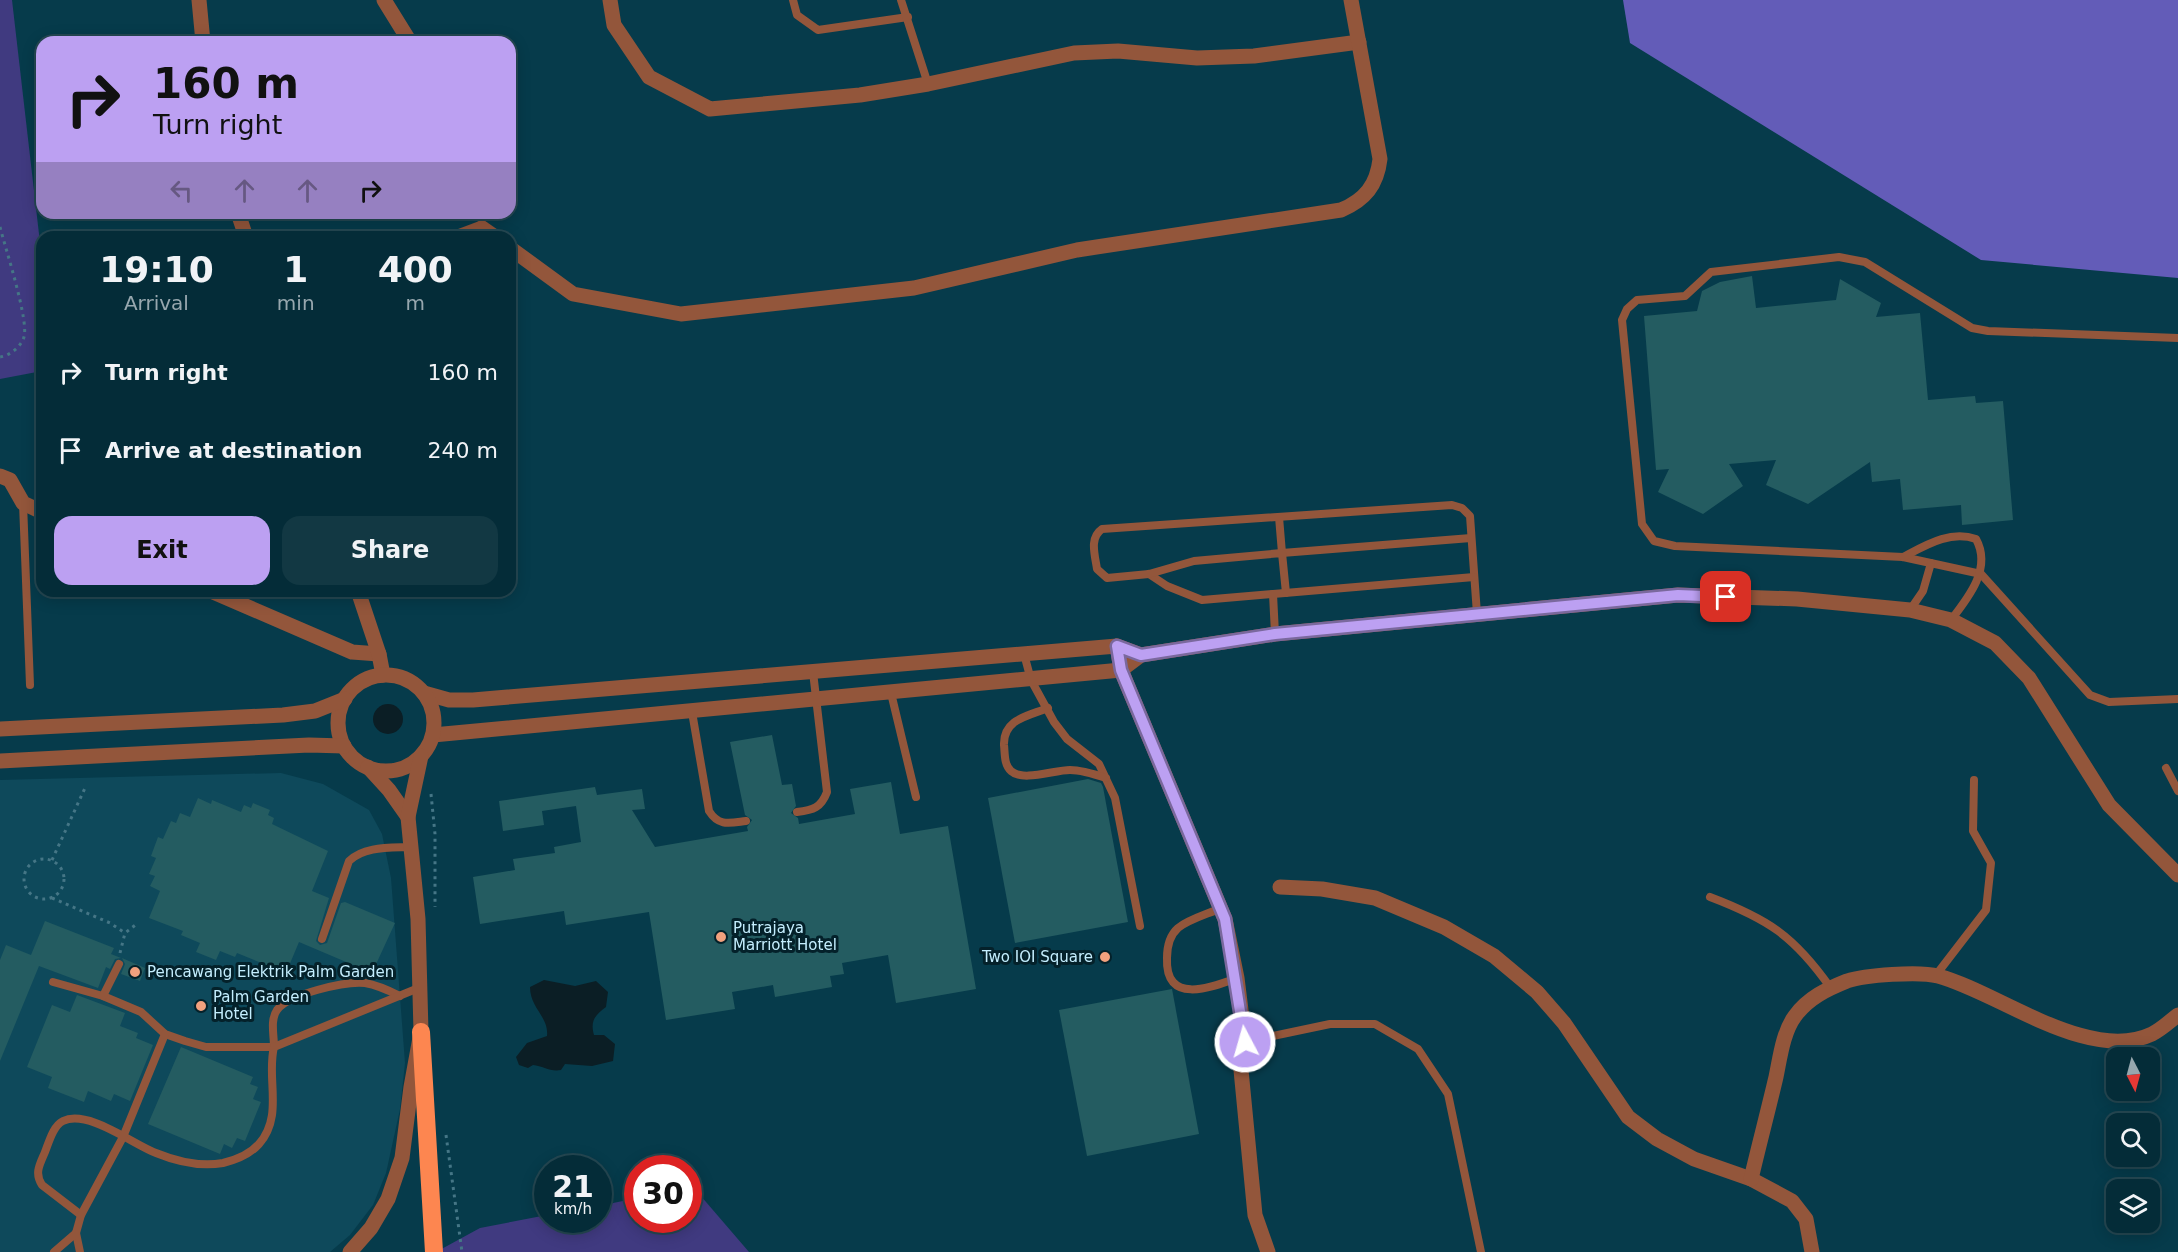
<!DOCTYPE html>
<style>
:root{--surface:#042c38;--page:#123843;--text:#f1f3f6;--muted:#97a7ae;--line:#254853;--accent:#bca0f2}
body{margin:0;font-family:"DejaVu Sans",sans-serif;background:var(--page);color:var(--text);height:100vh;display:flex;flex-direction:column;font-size:22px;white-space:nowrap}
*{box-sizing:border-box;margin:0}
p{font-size:20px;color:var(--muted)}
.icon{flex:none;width:33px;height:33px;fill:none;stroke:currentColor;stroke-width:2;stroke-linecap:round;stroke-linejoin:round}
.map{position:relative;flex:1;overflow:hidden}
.side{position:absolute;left:36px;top:231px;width:480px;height:366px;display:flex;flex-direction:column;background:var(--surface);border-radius:18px;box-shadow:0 3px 15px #0003,0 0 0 2px var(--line)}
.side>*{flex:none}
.guide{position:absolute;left:36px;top:36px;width:480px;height:183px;border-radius:18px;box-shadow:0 3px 15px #0003,0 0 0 2px var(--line);background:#bca0f2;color:#111;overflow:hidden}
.needle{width:39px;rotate:174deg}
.controls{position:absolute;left:2106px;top:1047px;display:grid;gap:12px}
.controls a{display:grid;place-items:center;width:54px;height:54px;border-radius:12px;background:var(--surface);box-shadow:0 3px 15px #0003,0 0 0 2px var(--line);font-size:30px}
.speed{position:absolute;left:534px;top:1155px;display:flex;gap:12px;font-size:30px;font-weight:700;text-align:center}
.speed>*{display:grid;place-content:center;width:78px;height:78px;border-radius:50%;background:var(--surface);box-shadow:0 3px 15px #0003,0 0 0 2px var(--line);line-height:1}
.speed small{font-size:15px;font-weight:400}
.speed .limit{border:9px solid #d22;background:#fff;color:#111}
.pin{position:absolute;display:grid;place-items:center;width:51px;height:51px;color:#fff;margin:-26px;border-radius:12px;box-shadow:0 3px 9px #0006}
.me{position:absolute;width:66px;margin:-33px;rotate:354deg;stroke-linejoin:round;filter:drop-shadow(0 0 4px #0008)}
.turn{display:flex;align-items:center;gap:21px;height:126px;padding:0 18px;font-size:27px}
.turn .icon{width:78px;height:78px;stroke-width:2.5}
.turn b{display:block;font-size:42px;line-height:51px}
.lanes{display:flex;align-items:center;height:57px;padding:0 18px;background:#0003;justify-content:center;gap:30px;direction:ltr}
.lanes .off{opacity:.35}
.eta{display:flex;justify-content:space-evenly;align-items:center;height:102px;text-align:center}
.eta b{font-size:36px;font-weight:700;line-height:42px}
.cta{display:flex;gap:12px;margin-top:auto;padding:12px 18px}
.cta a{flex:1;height:69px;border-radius:18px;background:var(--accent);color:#111;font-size:24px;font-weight:700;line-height:69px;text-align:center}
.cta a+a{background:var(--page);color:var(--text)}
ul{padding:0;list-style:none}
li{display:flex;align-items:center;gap:18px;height:78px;padding:0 18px}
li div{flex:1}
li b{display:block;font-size:22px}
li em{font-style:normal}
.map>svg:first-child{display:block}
.built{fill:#0e495b}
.green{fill:#403a80}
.forest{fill:#635cb8}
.water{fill:#0b1e25}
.building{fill:#245c61}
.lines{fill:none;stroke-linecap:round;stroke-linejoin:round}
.path{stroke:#457686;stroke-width:3;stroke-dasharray:3 4.5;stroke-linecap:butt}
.service{stroke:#93563b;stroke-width:8}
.minor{stroke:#93563b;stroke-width:15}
.tertiary{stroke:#93563b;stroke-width:15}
.motorway{stroke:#fd8650;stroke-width:18}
.route-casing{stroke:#7a689d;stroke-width:15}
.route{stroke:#bca0f2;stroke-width:10}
.poi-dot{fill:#f2a17e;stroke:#04212a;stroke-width:2}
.labels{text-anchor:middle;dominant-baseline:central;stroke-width:6;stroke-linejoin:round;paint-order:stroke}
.poi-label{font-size:15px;fill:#c4eefe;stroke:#04212a;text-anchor:start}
</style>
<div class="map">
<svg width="2178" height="1252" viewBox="0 0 2178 1252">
<rect width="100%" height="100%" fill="#063b4b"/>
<path class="built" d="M281,773l42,11 46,26 13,24 9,44 14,185 -5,46 -14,64 -13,32 -23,30 -20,17h-330v-472z"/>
<g class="green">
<path d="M0,0h12l30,260v111l-42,8z"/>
<path d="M694,1188l55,64h-313l44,-24 67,-13 1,5h50l1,-14 38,-8 1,22h50l1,-31z"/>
</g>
<path class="forest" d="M1623,0h555v278l-197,-18 -351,-217z"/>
<g class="water">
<circle cx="388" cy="719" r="15"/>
<path d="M544,980l31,6 21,-5 12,11 -2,15c-11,8 -16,14 -12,28h10l11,9 -2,17 -21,5 -27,-2 -4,6c-11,2 -18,-4 -28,-5l-5,3 -9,-3 -3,-8 11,-14 20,-7c2,-19 -17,-28 -17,-49z"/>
</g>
<g class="building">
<path d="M1752,276l4,32 80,-8 4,-21 41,24 -5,14 44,-4 8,87 47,-4 1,7 27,-2 10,119 -51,5 -1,-20 -58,5 -3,-31 -28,3 -2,-20 -62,42 -42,-19 10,-25 -47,4 14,22 -40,28 -45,-22 11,-23 -13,1 -12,-154 53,-5 5,-20 18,-9z"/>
<path d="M772,735l10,50 10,-1 4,22 -5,7 7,5 1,6 56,-10 -5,-25 41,-7 9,52 48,-8 28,163 -80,14 -8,-48 -46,8 2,11 -14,2 2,11 -57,10 -2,-12 -41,7 3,17 -69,11 -17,-108 -83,13 -2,-14 -84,13 -7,-47 42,-7 -2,-11 42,-6 -1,-6 27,-5 -5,-36 -34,5 2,14 -41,6 -4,-30 96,-14 2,8 45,-6 3,20 -13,1 23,37 93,-16 -1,-4 5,-7 -7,-5 -15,-73z"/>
<path d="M1088,779l13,4 2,4 25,135 -113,21 -27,-145z"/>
<path d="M198,798l13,6 1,-4 29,12 3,-7 7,3 2,-5 17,7 -2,5 6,3 -2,6 56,27 -16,40 17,7 -13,43 4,4 7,-2 14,-40 4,-1 50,21 -23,50 -73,-31 -13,31 -49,-20 -2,4 -15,-6 -4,9 -20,-8 4,-9 -19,-8 2,-4 -34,-13 11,-27 -10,-5 5,-10 -6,-2 7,-16 -5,-2 7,-19 5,2 8,-18 5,2 4,-10 10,4z"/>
<path d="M45,921l69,27 -3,6 10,4 -6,1 -5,10 -4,-2 -8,21 -59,-22 -39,95v-101l6,-15 25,10z"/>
<path d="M122,958l23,10 -5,13 -19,-7 4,-10z"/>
<path d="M1172,989l27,145 -112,22 -28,-146z"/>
<path d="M77,995l48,18 -5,13 18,7 -2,5 17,7 -23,56 -16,-7 -3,7 -23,-10 -4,11 -36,-14 4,-11 -25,-10 25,-62 18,7z"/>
<path d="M181,1047l72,30 -3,7 8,3 -5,12 8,3 -16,39 -8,-3 -5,10 -8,-4 -4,10 -72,-30z"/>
</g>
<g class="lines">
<g class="path">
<path d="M0,227c5,20 29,93 24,110 -3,10 -15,19 -24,20"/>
<path d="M431,794l4,40v73"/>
<circle cx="44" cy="879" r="20"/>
<path d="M52,860l33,-72"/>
<path d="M52,898l58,25 15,10"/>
<path d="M120,953l5,-20 13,-10"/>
<path d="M446,1135l16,117"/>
</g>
<g class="service">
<path d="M793,0l4,15 21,15 90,-13"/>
<path d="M901,0l27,84"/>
<path d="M2178,338l-190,-7 -16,-3 -107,-66 -26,-5 -128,15 -26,24 -48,4 -10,9 -5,11 20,204 12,17 21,5 228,11 78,17 109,121 19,7 69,-3"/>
<path d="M23,503l7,182"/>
<path d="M1279,517l3,36 189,-15"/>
<path d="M1903,557c23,-12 47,-27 73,-18 16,29 -7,58 -25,81"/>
<path d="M1149,574l18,12 35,14 71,-6"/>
<path d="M1286,593l-4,-40 -88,8 -45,13 -42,4 -10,-9c-2,-14 -8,-31 5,-40l350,-24 10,3 8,8 7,98"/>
<path d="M1910,610l13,-19 8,-28"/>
<path d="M1275,634l-2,-40 201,-17"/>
<path d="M1024,654l7,26 23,42 13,17 32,25 16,34 25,128"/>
<path d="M891,693l25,104"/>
<path d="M1048,708c-20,8 -45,11 -44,37 1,9 0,20 7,26 12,11 43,-1 59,-1 12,0 24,4 36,8"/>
<path d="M692,712l17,99c10,16 21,12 37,10"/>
<path d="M2166,768l12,23"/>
<path d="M797,812c16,-2 24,-4 30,-20l-14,-120"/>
<path d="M1710,897c58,22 84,39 120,90"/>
<path d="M1221,908c-13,6 -32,11 -43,20 -9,8 -11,18 -11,30 -2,47 43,30 70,20"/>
<path d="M322,939l27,-78c15,-15 41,-13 62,-14"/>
<path d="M1936,975l50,-65 5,-47 -18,-32 1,-51"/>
<path d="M53,982l50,14 38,16 24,22 20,7 21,6h68c0,-12 -4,-27 3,-37 12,-16 68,-29 88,-27 12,2 23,7 35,13"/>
<path d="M103,996l16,-32"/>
<path d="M1245,1042l85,-18h45l43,25 30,45 33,158"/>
<path d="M81,1215l-39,-30c-8,-12 -2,-21 3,-33 4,-10 8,-26 18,-31 25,-12 71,24 93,32 22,9 44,14 67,10 13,-3 27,-9 36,-19 25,-28 7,-66 15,-97l147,-60"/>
<path d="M76,1233l4,19"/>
<path d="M54,1252l22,-19 5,-18 42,-78 42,-103"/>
</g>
<g class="minor">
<path d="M199,0l4,42"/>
<path d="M384,0l26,42"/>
<path d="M610,0l4,25 35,52 61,32 150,-14 68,-11 146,-31 44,-2 79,7 57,-2 105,-14"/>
<path d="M238,213l8,24"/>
<path d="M482,228l13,9"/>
<path d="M458,237l24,-9"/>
<path d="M510,248l63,46 108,20 233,-26 163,-38 264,-40c24,-10 36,-25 39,-51l-29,-159"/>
<path d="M0,476l10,4 13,23 19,9"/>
<path d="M211,591l141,61 27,2"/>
<path d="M358,591l21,63 4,21"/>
<path d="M1117,646l4,24 104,249 12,59 8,64 -4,28 14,145 13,37"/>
<path d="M424,693l25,7h24l644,-54 24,9"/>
<path d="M433,735l688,-65 20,-15 134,-21 403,-39 119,4 113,11 41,10 44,23 34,35 80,127 69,70"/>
<path d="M1280,887l42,2 53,9 69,29 50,29 43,36 27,31 64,94 29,22 37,20 57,20 41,22 14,18 6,33"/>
<path d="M1751,1179c8,-34 17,-68 25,-102 4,-19 7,-45 19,-61 13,-18 32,-27 52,-35 18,-6 72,-10 91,-5 60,16 151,88 214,58 10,-5 18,-13 26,-19"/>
</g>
<g class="tertiary">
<circle cx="386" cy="723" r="48"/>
<path d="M0,729l283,-14 32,-4 30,-12"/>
<path d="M0,761l309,-16 35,1"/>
<path d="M368,767l21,23 19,27"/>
<path d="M350,1252l21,-24 17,-29 14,-41 9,-71 10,-55 -3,-113 -10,-102 13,-61"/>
</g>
<path class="motorway" d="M421,1032l13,220"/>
</g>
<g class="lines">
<defs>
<path id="route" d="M1245,1042l-20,-123 -104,-249 -4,-24 24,9 134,-21 403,-39 48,2"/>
</defs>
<use href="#route" class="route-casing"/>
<use href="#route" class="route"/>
</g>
<g class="poi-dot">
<circle cx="721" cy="937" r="6"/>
<circle cx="1105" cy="957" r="6"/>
<circle cx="135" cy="972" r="6"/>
<circle cx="201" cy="1006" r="6"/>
</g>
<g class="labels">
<g class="poi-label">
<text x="733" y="928">Putrajaya<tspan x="733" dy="17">Marriott Hotel</tspan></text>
<text x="1093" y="957" text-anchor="end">Two IOI Square</text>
<text x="147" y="972">Pencawang Elektrik Palm Garden</text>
<text x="213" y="997">Palm Garden<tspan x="213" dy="17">Hotel</tspan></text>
</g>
</g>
</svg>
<div class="controls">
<a><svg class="needle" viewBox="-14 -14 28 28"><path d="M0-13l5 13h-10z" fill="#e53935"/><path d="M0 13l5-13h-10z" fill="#97a7ae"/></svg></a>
<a><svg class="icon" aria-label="search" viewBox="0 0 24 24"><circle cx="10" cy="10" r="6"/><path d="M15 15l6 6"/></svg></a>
<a><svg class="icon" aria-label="layers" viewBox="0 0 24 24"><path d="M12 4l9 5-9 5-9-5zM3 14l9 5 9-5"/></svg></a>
</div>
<div class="speed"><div>21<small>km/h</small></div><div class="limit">30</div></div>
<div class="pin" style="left:1726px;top:597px;background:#d93025"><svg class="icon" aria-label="arrive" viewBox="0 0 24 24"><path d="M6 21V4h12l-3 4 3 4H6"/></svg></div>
<svg class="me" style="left:1245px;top:1042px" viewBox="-20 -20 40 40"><circle r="17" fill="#bca0f2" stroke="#fff" stroke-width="3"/><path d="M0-11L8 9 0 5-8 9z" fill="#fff"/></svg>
<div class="guide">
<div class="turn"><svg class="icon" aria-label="right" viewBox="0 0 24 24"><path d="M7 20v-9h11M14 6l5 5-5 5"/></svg><div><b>160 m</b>Turn right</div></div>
<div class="lanes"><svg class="icon off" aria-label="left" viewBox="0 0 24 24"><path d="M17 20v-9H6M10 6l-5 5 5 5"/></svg><svg class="icon off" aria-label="ahead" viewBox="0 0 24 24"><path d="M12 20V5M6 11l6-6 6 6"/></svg><svg class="icon off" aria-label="ahead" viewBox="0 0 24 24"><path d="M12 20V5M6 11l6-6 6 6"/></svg><svg class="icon" aria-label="right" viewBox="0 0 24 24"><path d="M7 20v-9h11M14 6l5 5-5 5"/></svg></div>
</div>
<section class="side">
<div class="eta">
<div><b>19:10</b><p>Arrival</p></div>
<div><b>1</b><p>min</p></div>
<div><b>400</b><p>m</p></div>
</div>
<ul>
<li><svg class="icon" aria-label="right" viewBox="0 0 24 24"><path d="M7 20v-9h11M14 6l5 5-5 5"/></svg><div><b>Turn right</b></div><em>160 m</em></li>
<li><svg class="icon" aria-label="arrive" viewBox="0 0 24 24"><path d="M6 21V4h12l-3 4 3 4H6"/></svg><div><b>Arrive at destination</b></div><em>240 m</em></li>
</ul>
<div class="cta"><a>Exit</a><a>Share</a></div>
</section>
</div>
